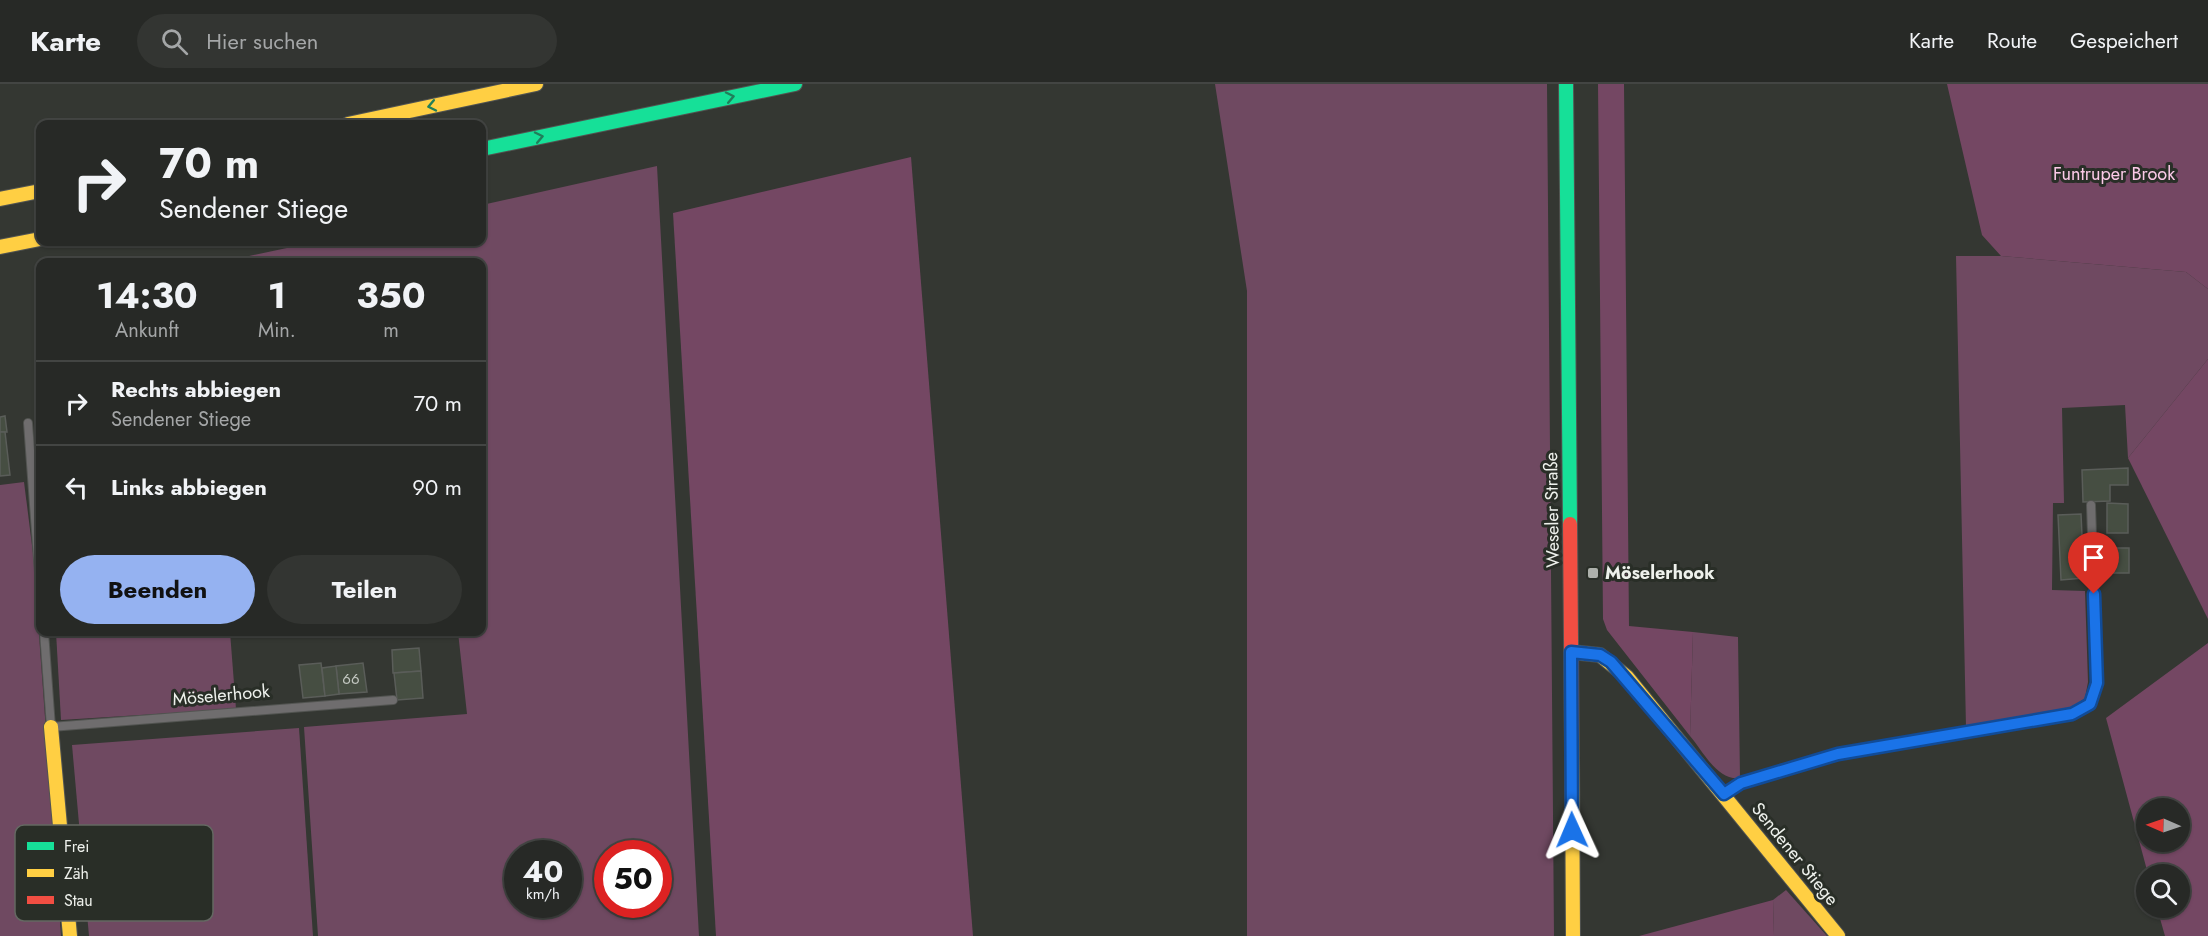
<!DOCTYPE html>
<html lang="de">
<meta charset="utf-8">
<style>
:root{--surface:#272926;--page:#333532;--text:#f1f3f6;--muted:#a4a6a7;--line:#434543;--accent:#95b2f1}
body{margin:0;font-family:Jost,sans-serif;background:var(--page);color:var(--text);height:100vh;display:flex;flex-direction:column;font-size:22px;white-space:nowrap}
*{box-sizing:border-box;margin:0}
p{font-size:20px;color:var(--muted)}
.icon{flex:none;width:33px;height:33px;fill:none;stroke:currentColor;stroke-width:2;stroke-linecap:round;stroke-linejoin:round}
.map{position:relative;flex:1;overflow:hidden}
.sheet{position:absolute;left:36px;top:174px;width:450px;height:378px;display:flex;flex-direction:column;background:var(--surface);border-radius:12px;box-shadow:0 2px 4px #0004,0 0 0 2px var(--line)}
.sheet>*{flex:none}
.banner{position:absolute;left:36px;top:36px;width:450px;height:126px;border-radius:12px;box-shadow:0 2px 4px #0004,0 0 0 2px var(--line);background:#272926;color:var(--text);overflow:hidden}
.needle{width:39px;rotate:272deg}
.tools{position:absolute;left:2136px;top:714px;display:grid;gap:12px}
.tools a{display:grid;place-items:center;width:54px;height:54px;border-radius:50%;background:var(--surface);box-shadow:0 2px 4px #0004,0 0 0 2px var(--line);font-size:30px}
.speed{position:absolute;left:504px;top:756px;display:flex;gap:12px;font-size:30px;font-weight:700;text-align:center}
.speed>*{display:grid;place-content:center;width:78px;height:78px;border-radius:50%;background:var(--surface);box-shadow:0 2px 4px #0004,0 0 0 2px var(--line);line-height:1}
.speed small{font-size:15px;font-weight:400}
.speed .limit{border:9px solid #d22;background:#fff;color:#111}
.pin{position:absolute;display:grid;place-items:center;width:51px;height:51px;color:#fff;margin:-62px -26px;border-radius:50% 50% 50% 0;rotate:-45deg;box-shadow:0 0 6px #0007}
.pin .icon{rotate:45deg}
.me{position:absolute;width:66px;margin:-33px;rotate:359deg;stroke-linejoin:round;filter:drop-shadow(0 0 4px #0008)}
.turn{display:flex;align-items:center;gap:21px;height:126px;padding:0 24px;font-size:27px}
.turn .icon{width:78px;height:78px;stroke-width:2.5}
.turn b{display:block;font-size:42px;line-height:51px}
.eta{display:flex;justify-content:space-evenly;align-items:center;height:102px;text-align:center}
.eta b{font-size:36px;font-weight:700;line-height:42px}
.button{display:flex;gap:12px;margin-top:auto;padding:12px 24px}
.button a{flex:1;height:69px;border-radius:36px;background:var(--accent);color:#111;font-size:24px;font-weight:700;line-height:69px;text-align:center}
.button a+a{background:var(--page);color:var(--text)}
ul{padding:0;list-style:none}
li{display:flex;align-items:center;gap:18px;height:84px;padding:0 24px;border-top:2px solid var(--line)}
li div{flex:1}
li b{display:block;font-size:22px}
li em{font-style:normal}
header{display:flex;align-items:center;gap:36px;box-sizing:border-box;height:84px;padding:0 30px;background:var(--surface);border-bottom:2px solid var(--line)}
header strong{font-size:28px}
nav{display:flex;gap:33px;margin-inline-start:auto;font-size:21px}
.search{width:420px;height:54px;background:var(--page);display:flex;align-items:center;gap:15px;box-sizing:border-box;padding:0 21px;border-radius:33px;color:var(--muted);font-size:22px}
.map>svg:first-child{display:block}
.green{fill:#6f4961;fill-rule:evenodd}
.forest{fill:#744763;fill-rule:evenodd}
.building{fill:#464e42;stroke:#5a5d59;stroke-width:1.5}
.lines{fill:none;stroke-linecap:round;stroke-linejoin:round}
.lane-casing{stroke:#525451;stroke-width:10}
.fast-casing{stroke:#525451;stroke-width:16}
.slow-casing{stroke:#525451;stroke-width:16}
.jam-casing{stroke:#525451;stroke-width:16}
.lane{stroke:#6f6d6e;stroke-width:8}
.fast{stroke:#16e098;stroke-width:14}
.slow{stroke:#ffcf43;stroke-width:14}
.jam{stroke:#f24e42;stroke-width:14}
.oneway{stroke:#207e5a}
.route-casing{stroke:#114b97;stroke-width:15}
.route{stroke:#1a73e8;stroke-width:10}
.poi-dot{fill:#adb0ab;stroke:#292e27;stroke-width:2}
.labels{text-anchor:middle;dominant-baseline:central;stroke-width:6;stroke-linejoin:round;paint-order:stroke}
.number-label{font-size:15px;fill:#c4c8c2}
.park-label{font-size:18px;fill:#fccae8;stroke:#292e27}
.street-label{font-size:18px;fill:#eef1ec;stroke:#292e27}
.poi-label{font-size:18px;font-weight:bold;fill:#eef1ec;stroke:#292e27;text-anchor:start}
.key{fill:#292e27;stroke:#646862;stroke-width:1.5}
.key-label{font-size:16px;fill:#eef1ec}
</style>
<header>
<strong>Karte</strong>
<div class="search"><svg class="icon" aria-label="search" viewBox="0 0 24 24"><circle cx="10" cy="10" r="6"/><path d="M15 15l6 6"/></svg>Hier suchen</div>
<nav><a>Karte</a><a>Route</a><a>Gespeichert</a></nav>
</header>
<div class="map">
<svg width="2208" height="852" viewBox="0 0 2208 852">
<rect width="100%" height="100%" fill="#343732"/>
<g class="green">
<path d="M1215,0h332l7,852h-307v-645z"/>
<path d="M657,82l42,770h-381l-14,-209 163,-13 -9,-82h24v-370h-261l94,-20h167v-37zM518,770h50v50h-50zM608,770h50v50h-50z"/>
<path d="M1956,172h45l185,16 22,17v70l-80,99 -3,-53 -63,3 2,95h-11l-1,87 33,1 3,91 -3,16 -16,12 -103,17z"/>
<path d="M40,218v97l-6,-95z"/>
<path d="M24,398l9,71 28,383h-61v-451z"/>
<path d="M56,548h174l6,77 -175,11z"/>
<path d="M1693,548l45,5 2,141c-23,3 -37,-27 -50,-42z"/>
<path d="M299,644l14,208h-224l-17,-191z"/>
<path d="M1786,806l41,46h-53l-1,-36z"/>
</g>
<g class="forest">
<path d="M1598,0h26l5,542 64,6 -3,104 -83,-106 -4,-11z"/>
<path d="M1947,0h261v205l-22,-17 -185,-16 -19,-21z"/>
<path d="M911,73l62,779h-257l-43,-723z"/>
<path d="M2208,275v260l-80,-161z"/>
<path d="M2208,559v293h-43l-8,-28h23v-34h-32l-42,-156zM2180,724v34h-34v-34z"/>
<path d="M1773,816l1,36h-135z"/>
</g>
<g class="building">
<path d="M5,332l2,16h-7v-15z"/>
<path d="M0,348h5l5,43 -10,1z"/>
<path d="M2128,384v17h-18v16l-27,1 -1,-32z"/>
<path d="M2107,419l21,1v29h-21z"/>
<path d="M2081,430l3,64 -23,2 -3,-65z"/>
<path d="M2104,464h25v25h-24z"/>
<path d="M419,564l2,23 -28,2 -1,-23z"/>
<path d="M321,579l4,33 -22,2 -4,-33z"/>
<path d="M363,579l4,29 -28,2 -3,-28z"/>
<path d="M336,582l3,28 -14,2 -3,-28z"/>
<path d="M421,587l2,27 -26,2 -3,-27z"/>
</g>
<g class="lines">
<defs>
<g id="lane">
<path d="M28,339l12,163"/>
<path d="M44,548l7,95 342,-27"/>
<path d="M1725,709l16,-10 97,-29 234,-40 18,-11 7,-20 -6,-178"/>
</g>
<g id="fast">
<path d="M1566,0l4,440"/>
<path d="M482,65l313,-65"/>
</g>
<g id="slow">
<path d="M348,40l188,-40"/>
<path d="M0,115l40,-8"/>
<path d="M0,163l40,-8"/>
<path d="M1571,568l29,3 27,22 211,259"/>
<path d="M51,643l19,209"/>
<path d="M1572,672l1,180"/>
</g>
<path id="jam" d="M1570,440l2,232"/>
</defs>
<use href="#lane" class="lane-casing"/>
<use href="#fast" class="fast-casing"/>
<use href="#slow" class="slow-casing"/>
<use href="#jam" class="jam-casing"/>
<use href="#lane" class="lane"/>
<use href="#fast" class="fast"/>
<use href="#slow" class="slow"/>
<use href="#jam" class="jam"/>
</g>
<defs><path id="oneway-chevron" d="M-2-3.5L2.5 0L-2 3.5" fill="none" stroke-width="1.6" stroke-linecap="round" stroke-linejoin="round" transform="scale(1.5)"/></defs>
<g class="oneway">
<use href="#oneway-chevron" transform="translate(730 13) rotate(-12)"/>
<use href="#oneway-chevron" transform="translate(432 22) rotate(168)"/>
<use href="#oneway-chevron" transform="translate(539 53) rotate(-12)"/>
</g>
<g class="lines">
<defs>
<path id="route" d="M1572,746l-1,-178 29,3 11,7 113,132 17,-11 97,-29 234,-40 18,-10 7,-21 -3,-89"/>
</defs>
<use href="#route" class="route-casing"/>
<use href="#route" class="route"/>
</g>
<rect class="poi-dot" x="1587" y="483" width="12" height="12" rx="3"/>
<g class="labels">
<g class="number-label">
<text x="351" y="595">66</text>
</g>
<g class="park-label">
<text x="2114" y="90">Funtruper Brook</text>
</g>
<g class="street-label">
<text transform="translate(1552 426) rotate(-91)">Weseler Straße</text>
<text transform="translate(221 611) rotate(-5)">Möselerhook</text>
<text transform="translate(1795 770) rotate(51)">Sendener Stiege</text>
</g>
<g class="poi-label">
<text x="1605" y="489">Möselerhook</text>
</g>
</g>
<rect x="15" y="741" width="198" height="96" rx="9" class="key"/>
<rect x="27" y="758" width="27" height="8" fill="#16e098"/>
<rect x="27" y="785" width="27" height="8" fill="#ffcf43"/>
<rect x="27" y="812" width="27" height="8" fill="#f24e42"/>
<g class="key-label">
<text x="64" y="768">Frei</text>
<text x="64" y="795">Zäh</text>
<text x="64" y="822">Stau</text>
</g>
</svg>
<div class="tools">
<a><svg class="needle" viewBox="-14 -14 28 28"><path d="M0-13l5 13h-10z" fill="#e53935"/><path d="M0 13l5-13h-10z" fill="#a4a6a7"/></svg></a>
<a><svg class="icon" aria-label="search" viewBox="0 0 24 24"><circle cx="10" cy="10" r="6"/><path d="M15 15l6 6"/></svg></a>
</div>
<div class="speed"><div>40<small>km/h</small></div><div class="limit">50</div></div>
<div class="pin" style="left:2094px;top:510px;background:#d93025"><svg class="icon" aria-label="arrive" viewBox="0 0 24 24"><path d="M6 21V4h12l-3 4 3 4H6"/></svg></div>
<svg class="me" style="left:1572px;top:746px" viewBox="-20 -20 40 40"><path d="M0-17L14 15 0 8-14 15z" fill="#1a73e8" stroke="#fff" stroke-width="4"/></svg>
<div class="banner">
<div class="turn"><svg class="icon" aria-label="right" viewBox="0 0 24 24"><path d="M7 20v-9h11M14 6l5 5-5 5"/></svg><div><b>70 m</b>Sendener Stiege</div></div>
</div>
<section class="sheet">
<div class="eta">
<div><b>14:30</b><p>Ankunft</p></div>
<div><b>1</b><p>Min.</p></div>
<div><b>350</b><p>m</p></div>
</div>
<ul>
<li><svg class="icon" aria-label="right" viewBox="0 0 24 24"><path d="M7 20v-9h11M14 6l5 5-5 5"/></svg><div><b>Rechts abbiegen</b><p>Sendener Stiege</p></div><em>70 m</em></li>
<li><svg class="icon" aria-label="left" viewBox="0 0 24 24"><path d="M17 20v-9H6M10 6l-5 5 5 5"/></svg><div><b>Links abbiegen</b></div><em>90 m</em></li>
</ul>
<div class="button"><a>Beenden</a><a>Teilen</a></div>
</section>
</div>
